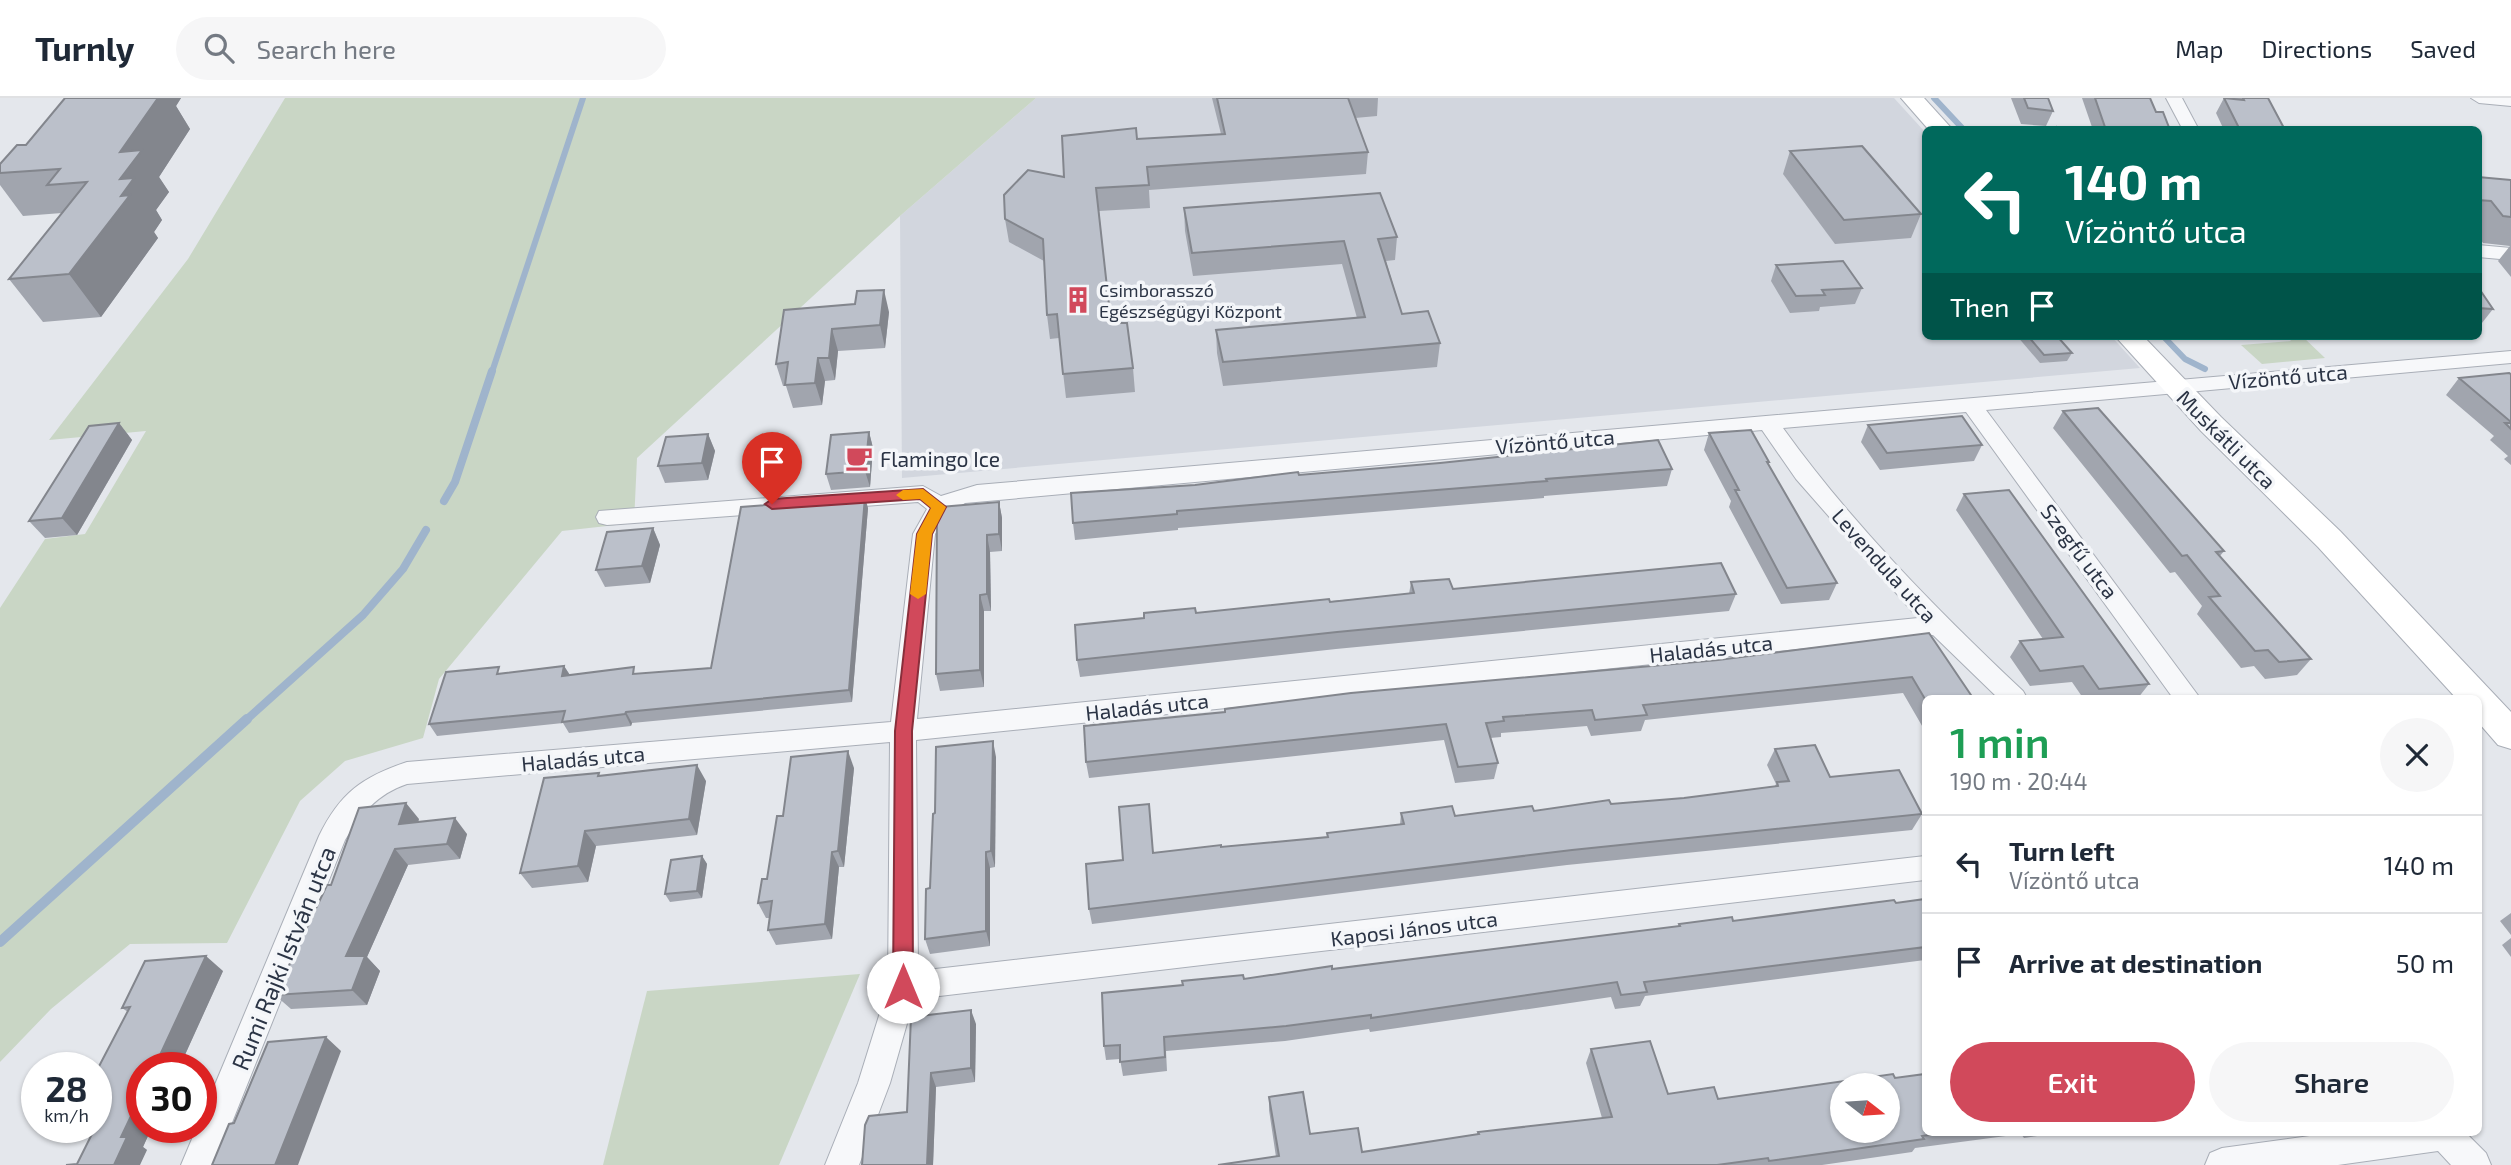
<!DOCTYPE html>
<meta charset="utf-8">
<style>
:root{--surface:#fff;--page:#f6f6f7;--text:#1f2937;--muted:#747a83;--line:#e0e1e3;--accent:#d1495b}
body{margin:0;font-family:"Exo 2",sans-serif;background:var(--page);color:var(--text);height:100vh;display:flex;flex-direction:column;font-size:26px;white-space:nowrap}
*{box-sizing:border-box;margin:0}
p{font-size:23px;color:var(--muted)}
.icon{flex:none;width:38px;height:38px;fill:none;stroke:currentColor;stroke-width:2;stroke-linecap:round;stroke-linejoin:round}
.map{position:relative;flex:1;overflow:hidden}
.side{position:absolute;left:1922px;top:597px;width:560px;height:441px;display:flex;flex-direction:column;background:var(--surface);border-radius:10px;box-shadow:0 2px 5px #0004}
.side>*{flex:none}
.hud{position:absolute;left:1922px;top:28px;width:560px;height:214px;border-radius:10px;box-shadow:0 2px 5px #0004;background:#00695c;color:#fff;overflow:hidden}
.needle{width:46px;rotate:107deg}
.fabs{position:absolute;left:1830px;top:975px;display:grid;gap:14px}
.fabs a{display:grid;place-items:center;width:70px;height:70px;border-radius:50%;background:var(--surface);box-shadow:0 2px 5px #0004;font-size:35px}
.speed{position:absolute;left:21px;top:954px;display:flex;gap:14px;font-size:35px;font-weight:700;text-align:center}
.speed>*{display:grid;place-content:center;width:91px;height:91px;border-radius:50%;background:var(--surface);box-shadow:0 2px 5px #0004;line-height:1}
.speed small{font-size:18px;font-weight:400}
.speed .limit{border:10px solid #d22;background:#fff;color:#111}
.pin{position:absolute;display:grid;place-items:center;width:60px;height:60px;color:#fff;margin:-72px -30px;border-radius:50% 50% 50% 0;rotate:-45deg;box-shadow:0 0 7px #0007}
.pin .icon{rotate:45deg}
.me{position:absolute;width:77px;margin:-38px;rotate:0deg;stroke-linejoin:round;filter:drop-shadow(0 0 5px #0008)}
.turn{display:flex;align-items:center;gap:24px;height:147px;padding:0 28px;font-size:32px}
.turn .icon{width:91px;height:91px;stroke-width:2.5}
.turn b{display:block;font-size:49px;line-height:60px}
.then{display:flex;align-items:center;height:66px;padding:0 28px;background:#0003;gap:14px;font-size:26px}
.round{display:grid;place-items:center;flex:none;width:74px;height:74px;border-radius:37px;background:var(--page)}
.overview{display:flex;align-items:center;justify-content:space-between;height:119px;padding:0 28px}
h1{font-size:42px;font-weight:600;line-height:52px;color:#1e9e55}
.button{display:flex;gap:14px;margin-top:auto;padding:14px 28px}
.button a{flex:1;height:80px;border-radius:42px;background:var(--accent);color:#fff;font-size:28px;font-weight:600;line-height:80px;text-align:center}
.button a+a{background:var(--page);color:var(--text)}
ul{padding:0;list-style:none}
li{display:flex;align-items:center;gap:21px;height:98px;padding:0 28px;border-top:2px solid var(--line)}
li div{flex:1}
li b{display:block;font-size:26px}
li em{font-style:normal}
header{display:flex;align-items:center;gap:42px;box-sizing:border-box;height:98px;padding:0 35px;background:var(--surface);border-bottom:2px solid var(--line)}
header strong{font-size:33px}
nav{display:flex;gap:38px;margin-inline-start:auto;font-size:24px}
.search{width:490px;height:63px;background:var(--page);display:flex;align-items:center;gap:18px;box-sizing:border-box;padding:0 24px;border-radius:38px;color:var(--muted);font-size:26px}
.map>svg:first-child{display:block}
.built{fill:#d2d6de}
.green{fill:#c9d6c5}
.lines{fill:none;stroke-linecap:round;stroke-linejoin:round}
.stream-far2{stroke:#9fb4cc;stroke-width:6}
.stream-far1{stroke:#9fb4cc;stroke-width:8}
.stream{stroke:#9fb4cc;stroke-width:10}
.minor-casing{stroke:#a9aeb7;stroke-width:2}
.secondary-casing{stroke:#a9aeb7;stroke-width:2}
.minor{fill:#f7f8fa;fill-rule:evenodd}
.secondary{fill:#fff;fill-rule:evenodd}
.wall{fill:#a1a5ae}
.shaded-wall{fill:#83868d}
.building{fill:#bbc0ca;stroke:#83868d;stroke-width:2;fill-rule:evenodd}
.route{fill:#d1495b;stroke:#882f3b;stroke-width:2}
.slow{fill:#f59e0b}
.labels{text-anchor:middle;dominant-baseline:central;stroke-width:7;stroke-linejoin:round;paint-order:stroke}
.far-poi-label{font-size:18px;fill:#2b3445;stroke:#f4f6f9;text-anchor:start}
.street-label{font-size:21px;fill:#2b3445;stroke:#f4f6f9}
.poi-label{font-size:21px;fill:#2b3445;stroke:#f4f6f9;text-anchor:start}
.near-street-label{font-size:24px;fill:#2b3445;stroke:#f4f6f9}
</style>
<header>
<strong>Turnly</strong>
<div class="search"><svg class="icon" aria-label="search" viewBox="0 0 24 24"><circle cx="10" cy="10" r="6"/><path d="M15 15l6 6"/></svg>Search here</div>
<nav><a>Map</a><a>Directions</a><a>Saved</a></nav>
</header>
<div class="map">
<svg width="2511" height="1067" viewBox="0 0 2511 1067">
<rect width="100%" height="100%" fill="#e4e7ec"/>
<path class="built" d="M1036,0h858l31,34v204h186l29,32 -1238,110 -2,-262z"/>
<g class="green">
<path d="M285,0h751l-136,118 -263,242 -3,65 -72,8 -123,148 -16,59 -78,23 -45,40 -73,142 -97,1 -79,65 -51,53v-454l45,-69 40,-5 61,-103 -97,9 139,-181z"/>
<path d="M2287,238h15l23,22 -63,6 -21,-19 50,-4z"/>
<path d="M860,876l-81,191h-176l44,-174z"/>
</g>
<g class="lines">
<g class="stream-far2">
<path d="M1934,0l30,32"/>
<path d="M2163,238l22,23 20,10"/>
<path d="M492,274l91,-274"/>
</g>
<g class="stream-far1">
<path d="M444,403l11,-19 37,-111"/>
<path d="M245,623l118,-106 40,-46 23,-39"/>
</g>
<path class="stream" d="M0,844l247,-223"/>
<defs>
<g id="minor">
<path d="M2166,0h16l17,32h-16z"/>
<path d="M2471,0h40v8l-32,-3z"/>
<path d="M2478,147l33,3v12l-33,-3z"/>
<path d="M2511,253v12l-525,47 214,288h-27l-207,-286 -183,16c69,96 154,182 240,263l4,7h-29l-65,-63 -1017,105 2,231 1007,-115v24l-1011,119 -24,84 -31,82h-34l33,-82 30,-96 2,-245 -483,42c-30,10 -46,30 -62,56l-130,325h-34l16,-38h4v-9l118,-282c21,-43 43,-59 88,-74l484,-40 22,-188 14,-25 -9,-7 -311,23 -8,-2 -3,-6 3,-6 324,-25 18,10 36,-11zM1762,332l34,49 122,139 -1001,101 18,-185 11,-19 19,-12z"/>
<path d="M2339,1034h126l21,21 5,12h-40l-13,-14 -100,14h-133l5,-12 12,-5z"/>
</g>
<g id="secondary">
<path d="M1901,0h23l29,32h-24z"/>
<path d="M2115,238h28l78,81 119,114 171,181v37l-13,-4 -20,-23v-24h-22l-138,-151 -117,-116z"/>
</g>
</defs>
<use href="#minor" class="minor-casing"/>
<use href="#secondary" class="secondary-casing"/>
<use href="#minor" class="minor"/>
<use href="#secondary" class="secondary"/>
</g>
<g class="wall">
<path d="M65,0h116l-5,8 14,23 -31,48 10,15 -13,18 6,10 -8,12 4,6 -57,79 -58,5 -34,-43 53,-66 -39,3 -23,-31v-21l26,-19z"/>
<path d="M1212,0h166l-1,18 -22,2 13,34 -2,22 -217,16 1,18 -51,3 12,112 22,45 2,24 -69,6 -7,-60 -9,1 -3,-24 -3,-54 -35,-19 -4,-23 59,-42 73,-38 84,-5z"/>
<path d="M2011,0h37l5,13 -7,15 -25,-2z"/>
<path d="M2082,0h68l6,14 14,18h-77z"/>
<path d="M2224,0h44l17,32h-61l-8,-17z"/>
<path d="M1790,53l131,63 -10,24 -76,6 -52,-70z"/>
<path d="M2478,79l33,3v97l-13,-16 12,-15 -27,-3 -5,-7z"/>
<path d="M1184,110l213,29 -2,23 -9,1 16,53 38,29 -3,24 -214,19 -6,-33 -1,-23 141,-12 -15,-54 -149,12 -8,-45z"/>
<path d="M1776,167l86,23 -7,16 -35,3 -1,4 -29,2 -19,-32z"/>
<path d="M2478,189l15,22 -15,19z"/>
<path d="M784,212l105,2 -4,36 -47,3 -3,29 -10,1 -3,24 -29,3 -7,-22h-3l-7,-22z"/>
<path d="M2017,238h40l15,17 -5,8 -27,2z"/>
<path d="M2511,276v91l-7,-6 4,-3 -18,-16 4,-4 -48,-41 13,-17z"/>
<path d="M2063,313l161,140 -4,5 91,103 -14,16 -32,4 -11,-13 -13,2 -44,-54 5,-8 -27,-34 -5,1 -117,-145z"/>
<path d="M119,325l13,17 -55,95 -32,3 -16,-17z"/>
<path d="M1868,327l114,20 -8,16 -94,9 -19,-28z"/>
<path d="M869,334l4,16 -3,39 -39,3 -5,-16z"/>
<path d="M1709,335l60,29 -1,3 69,118 -8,17 -48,4 -52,-97 2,-6 -27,-51z"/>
<path d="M708,336l7,17 -7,29 -43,3 -7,-17z"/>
<path d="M1672,371l-5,17 -123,10v2l-366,30v2l-103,10 -2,-17 122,-38 104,-10z"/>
<path d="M1964,396l185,190 -11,14h-55l-11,-16 -42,4 -20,-29 10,-16 23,-2 -87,-129z"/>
<path d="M999,404l3,16v33l-12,1 1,59h-7v76l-44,4 -4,-17z"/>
<path d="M868,410l-16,194 -220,21 -1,3 -62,7 -6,-10 -126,13 -8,-12 74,-51 61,-7 6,9 68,-1 73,-6z"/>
<path d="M653,430l7,17 -10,38 -45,4 -9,-17z"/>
<path d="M1411,484l42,7 283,5 -7,17 -393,38 -256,28 -3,-17 119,-47 213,-19z"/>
<path d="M1929,535l-4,65v33l-22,-38 -258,27 -4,11 -50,5 -4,-10 -86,7v4l-11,1 8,25 -4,16 -39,4 -11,-43 -355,38 -3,-16 632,-102z"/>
<path d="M1775,651l55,28 92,37 -10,16 -345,35 -475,59 -3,-15 34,-49 31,-7 173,-16v-4l73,-8 1,-12 54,3 79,-5 150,-13 91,-12 1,-2 -9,-19z"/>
<path d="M996,659l-1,110 -5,1v78l-60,8 -5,-15 5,-51 5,-75z"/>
<path d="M854,670l-10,99h-5l-7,72 -56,6 -8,-15 2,-12h-4l-8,-15 9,-24 16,-63z"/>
<path d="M600,677l106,6 -9,54 -101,11 -8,36 -56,6 -12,-15z"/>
<path d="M419,721l-1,3 49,12 -7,25 -52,6 -41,92 13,14 -13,34 -76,4 -16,-14 56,-110z"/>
<path d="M702,758l5,8 -5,34 -32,4 -5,-8z"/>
<path d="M1925,801v61l-280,36 -5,10 -25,3 -4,-12 -241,35 -1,-3 -84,12 -119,10 1,20 -44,5 -3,-17 -14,1 -2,-14 140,-67 434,-52 1,-3 54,-3 163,-18z"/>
<path d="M2511,815v22l-11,-14z"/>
<path d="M2511,840v19l-9,-12z"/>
<path d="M223,873l-80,176 4,3 -70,14 23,-46h-4v-46l32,-60 -6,-4z"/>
<path d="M911,919l65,7 -1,58 -39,5 -3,78h-71l45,-53z"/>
<path d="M1591,951l77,45 50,5 207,33h140l-41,6 -3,-4 -106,14 -3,4 -90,13h-604l58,-8 -7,-47v-13l41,37 52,18 115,-18 1,-2 124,-14 -16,-55z"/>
</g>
<g class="shaded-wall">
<path d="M146,0h35l-5,8 14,23 -31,48 10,15 -13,18 6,10 -8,12 4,6 -57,79 -32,-43 52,-78 -1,-44z"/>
<path d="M884,192l5,22 -4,36 -5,-23z"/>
<path d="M832,231l6,22 -3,29 -6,-22z"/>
<path d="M818,260l7,23 -3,24 -7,-22z"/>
<path d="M119,325l13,17 -55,95 -15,-17z"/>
<path d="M869,334l4,16 -3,39 -5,-16z"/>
<path d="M708,336l7,17 -7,29 -6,-17z"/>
<path d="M865,399l3,11 -16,194 -3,-12z"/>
<path d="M999,404l3,16v33l-3,-17z"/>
<path d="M653,430l7,17 -10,38 -8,-17z"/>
<path d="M987,437l3,17 1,59 -4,-17z"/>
<path d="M980,497l4,16v76l-4,-17z"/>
<path d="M564,568l7,11 -9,-1z"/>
<path d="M626,614l6,11 -1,3 -6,-12z"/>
<path d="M993,643l3,16 -1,110 -4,-16z"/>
<path d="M848,653l6,17 -10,99 -6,-16z"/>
<path d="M697,667l9,16 -9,54 -8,-16z"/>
<path d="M406,705l13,16 -7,21 -13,-16z"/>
<path d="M455,720l12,16 -7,25 -13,-15z"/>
<path d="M585,733l11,15 -8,36 -10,-16z"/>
<path d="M395,751l13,16 -41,92 13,14 -13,34 -15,-15 -6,-34z"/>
<path d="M832,754l7,15 -7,72 -7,-15z"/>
<path d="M986,754l4,16v78l-4,-15z"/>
<path d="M702,758l5,8 -5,34 -5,-7z"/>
<path d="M206,858l17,15 -44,97h-25z"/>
<path d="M971,912l5,14 -1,58 -4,-14z"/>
<path d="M326,939l15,14 -43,114h-23z"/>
<path d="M931,975l5,14 -3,78h-6z"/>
<path d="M142,995v34h10l-9,20 4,3 -7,15h-26l7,-28z"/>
</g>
<g class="building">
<path d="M65,0h93l-38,54 22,-2 -22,29 14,-1 -13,18 9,-1 -61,79 -60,5 78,-97 -40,3 13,-16 -60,4v-9l17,-19h9z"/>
<path d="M1217,0h131l20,54 -221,15 2,18 -53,3 15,135h16l6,45 -70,6 -6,-60 -10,1 -4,-76 -38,-20 -1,-24 24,-25 36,7 -2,-41 74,-8 1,11 88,-5z"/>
<path d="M2024,0h24l5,13 -25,-3z"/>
<path d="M2095,0h55l6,14h7l7,18h-64z"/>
<path d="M2224,0l20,2 -1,-2h25l17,32h-45z"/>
<path d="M2057,29l21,3h-21z"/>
<path d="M1862,48l59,68 -77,6 -54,-69z"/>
<path d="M2478,79l33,3v37l-8,-1 -12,-15 -13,-1z"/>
<path d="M1380,95l17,44 -19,2 24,75 26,-3 12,32 -217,19 -7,-32 149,-13 -21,-76 -152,12 -8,-45z"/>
<path d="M1843,163l19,27 -40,2 3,5 -29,1 -20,-31z"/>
<path d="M2478,189l15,22 -15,-1z"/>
<path d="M884,192l-4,35 -48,4 -3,29h-11l-3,25 -30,2 3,-23 -12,2 8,-54 71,-6 2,-13z"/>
<path d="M2028,238h29l15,17 -28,2z"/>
<path d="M2509,275l2,1v48l-52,-44z"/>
<path d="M2098,310l126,143 -8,1 95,107 -32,3 -11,-12 -13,1 -46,-54 11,-1 -33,-41 -5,1 -119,-145z"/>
<path d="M1962,318l20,29 -95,8 -19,-28z"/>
<path d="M119,325l-57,95 -33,3 60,-95z"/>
<path d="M2505,325h6v6z"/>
<path d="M1751,332l18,32h-2l70,121 -50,5 -52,-98h4l-30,-57z"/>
<path d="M869,334l-4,39 -39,3 5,-39z"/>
<path d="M708,336l-6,29 -44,3 8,-29z"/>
<path d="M1658,342l14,29 -126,10 1,2 -370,30v3l-104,9 -2,-30 124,-8 103,-13 1,3 141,-12z"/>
<path d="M2009,392l140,194 -50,5 -16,-23 -43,5 -20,-30 43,-4 -99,-143z"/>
<path d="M865,399l-16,193 -223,22 -1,2 -63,8 3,-11 -136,13 17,-52 53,-5 -2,7 67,-8 -2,10 72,-9 -1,7 78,-6 30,-161z"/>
<path d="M999,404v32l-12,1v59l-7,1v75l-44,4 1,-163 3,-4z"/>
<path d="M653,430l-11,38 -46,4 11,-38z"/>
<path d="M1721,465l15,31 -399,38 -260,28 -2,-35 69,-7v-5l51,-5 1,5 133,-14 1,3 84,-9 -3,-11 38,-3 4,10z"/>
<path d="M1929,535l44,65 -48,1 -13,-22 -269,28 4,10 -52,5 -3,-10 -89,7 1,4 -18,2 12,40 -40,4 -12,-43 -360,38 -2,-36 141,-14v-3l126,-16 367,-33z"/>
<path d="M993,643l-2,110 -5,1v79l-61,8 1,-50 4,-1 3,-74 2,-1 1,-66z"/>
<path d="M1815,647l15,32 69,-7 23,44 -350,36 -483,59 -3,-45 37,-4 -4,-53 30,-3 4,49 68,-8v2l107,-10 -1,-4 77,-9 -3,-11 51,-7 3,10 77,-10 2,5 75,-11 2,4 73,-6 94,-12 -1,-4 12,-1 -14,-32z"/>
<path d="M848,653l-10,100 -6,1 -7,72 -57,6 4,-29 -14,2 4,-24h5l10,-63h6l8,-59z"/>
<path d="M697,667l-8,54 -104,12 -7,35 -58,7 24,-95 55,-5 -1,3z"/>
<path d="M406,705l-7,21 56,-6 -8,26 -52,5 -49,107h19l-13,34 -77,5 52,-110h4l28,-77z"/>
<path d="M702,758l-5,35 -32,3 6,-34z"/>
<path d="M1925,801v48l-281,35 3,10 -26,3 -4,-13 -246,36v-3l-85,11 -122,11 1,20 -45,5v-17l-16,1 -2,-53 81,-8 -1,-4 61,-6 1,4 88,-13v3l348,-43 -1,-2 53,-7 1,4 161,-21 2,3z"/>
<path d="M206,858l-52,112h-12v25l-21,44h6l-13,28h-48l11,-1 31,-62 -12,1v-31l34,-65 -8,1 23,-47z"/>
<path d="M971,912v58l-40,5 -4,92h-65l3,-40 4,-9 38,-4 4,-95z"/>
<path d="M326,939l-51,128h-63l17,-41 5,-1 34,-81z"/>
<path d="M1650,943l18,53 46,-7 4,12 175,-25 2,4 30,-4v58h25l-28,4 2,3 -69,10 -86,12 -1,-3 -51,7h-499l61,-9 -10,-59 34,-5 7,42 48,-6 4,24 117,-18 -1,-2 134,-15 -21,-68zM1843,987h45v45h-45z"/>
</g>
<path class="route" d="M923,391l23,18 -14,27 -20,197 1,256 -3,7 -7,2 -7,-2 -3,-7 2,-256 22,-197 14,-26 -11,-9 -148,10 -7,-5 7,-5z"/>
<path class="slow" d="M923,391l23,18 -14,27 -6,60 -8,5 -8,-5 7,-60 14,-26 -11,-9 -17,1 -7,-5 7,-5z"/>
<defs>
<symbol id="building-bare" viewBox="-9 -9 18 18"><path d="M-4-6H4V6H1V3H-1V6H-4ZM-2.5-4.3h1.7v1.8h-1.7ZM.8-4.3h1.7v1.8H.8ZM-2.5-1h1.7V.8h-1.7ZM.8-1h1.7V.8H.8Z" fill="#d1495b" stroke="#f4f6f9" stroke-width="2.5" paint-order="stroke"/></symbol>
<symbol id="cafe-bare" viewBox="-9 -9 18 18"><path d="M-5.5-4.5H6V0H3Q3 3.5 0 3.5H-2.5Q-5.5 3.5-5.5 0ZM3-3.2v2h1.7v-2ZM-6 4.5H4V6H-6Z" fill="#d1495b" stroke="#f4f6f9" stroke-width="2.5" paint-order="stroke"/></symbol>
</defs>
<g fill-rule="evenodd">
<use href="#building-bare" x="1059" y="183" width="38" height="38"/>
<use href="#cafe-bare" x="840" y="341" width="38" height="38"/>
</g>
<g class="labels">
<g class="far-poi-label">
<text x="1099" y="192">Csimborasszó<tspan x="1099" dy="21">Egészségügyi Központ</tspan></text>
</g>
<g class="street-label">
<text transform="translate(2288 278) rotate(-5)">Vízöntő utca</text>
<text transform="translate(2227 341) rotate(45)">Muskátli utca</text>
<text transform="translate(1555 343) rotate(-5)">Vízöntő utca</text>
<text transform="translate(2080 453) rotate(53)">Szegfű utca</text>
<text transform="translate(1885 467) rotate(48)">Levendula utca</text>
<text transform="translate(1711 550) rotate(-6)">Haladás utca</text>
<text transform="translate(1147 608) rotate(-6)">Haladás utca</text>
<text transform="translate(583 660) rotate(-5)">Haladás utca</text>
<text transform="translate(1414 830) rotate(-7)">Kaposi János utca</text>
</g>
<g class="poi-label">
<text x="880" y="360">Flamingo Ice</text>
</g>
<g class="near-street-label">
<text transform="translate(283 860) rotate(-68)">Rumi Rajki István utca</text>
</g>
</g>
</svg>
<div class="fabs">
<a><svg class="needle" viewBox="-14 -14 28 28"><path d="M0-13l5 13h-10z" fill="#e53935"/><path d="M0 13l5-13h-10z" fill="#747a83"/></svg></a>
</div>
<div class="speed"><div>28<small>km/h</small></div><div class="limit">30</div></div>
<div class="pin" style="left:772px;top:406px;background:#d93025"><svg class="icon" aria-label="arrive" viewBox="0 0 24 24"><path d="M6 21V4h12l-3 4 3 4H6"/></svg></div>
<svg class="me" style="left:903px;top:889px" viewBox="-20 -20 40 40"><circle r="19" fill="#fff"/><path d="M0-13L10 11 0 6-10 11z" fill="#d1495b"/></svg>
<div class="hud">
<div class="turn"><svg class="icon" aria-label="left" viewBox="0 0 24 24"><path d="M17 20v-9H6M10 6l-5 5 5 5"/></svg><div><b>140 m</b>Vízöntő utca</div></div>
<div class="then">Then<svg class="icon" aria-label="arrive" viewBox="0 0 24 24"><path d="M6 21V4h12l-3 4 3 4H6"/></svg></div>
</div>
<section class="side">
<div class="overview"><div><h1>1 min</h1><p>190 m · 20:44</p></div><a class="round"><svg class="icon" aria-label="close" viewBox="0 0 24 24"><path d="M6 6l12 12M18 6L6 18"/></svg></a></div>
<ul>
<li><svg class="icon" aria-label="left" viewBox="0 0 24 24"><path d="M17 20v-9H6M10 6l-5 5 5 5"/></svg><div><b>Turn left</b><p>Vízöntő utca</p></div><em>140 m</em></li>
<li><svg class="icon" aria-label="arrive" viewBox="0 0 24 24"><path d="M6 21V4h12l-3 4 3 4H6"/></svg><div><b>Arrive at destination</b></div><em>50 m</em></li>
</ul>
<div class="button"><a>Exit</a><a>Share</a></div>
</section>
</div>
